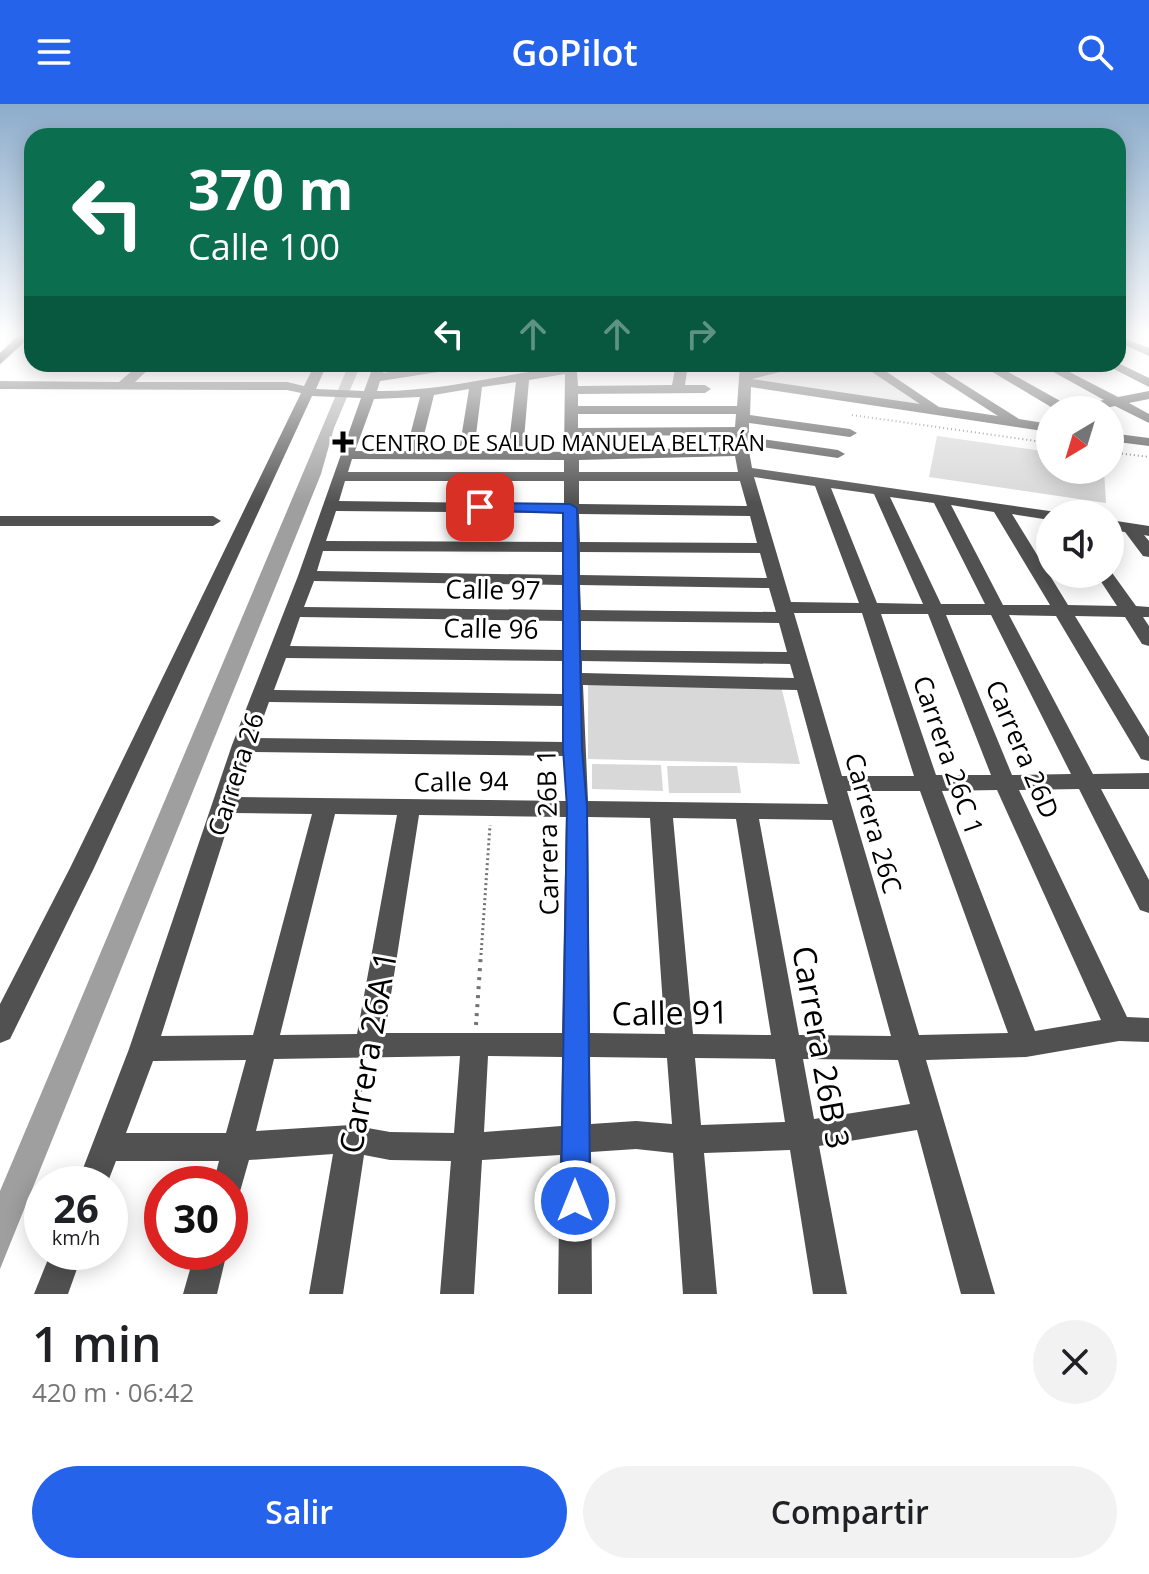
<!DOCTYPE html>
<html lang="es">
<meta charset="utf-8">
<style>
:root{--surface:#fff;--page:#f2f2f2;--text:#202124;--muted:#757577;--accent:#2563eb}
body{margin:0;font-family:"Open Sans",sans-serif;background:var(--page);color:var(--text);height:100vh;display:flex;flex-direction:column;font-size:30px;white-space:nowrap}
*{box-sizing:border-box;margin:0}
p{font-size:26px;color:var(--muted)}
.icon{flex:none;width:44px;height:44px;fill:none;stroke:currentColor;stroke-width:2;stroke-linecap:round;stroke-linejoin:round}
.map{position:relative;height:1190px;overflow:hidden}
.details{display:flex;flex-direction:column;background:var(--surface);flex:1}
.details>*{flex:none}
.top-card{position:absolute;left:24px;top:24px;width:1102px;height:244px;border-radius:24px;box-shadow:0 4px 20px #0003;background:#0b6e4f;color:#fff;overflow:hidden}
.needle{width:52px;rotate:218deg}
.buttons{position:absolute;left:1036px;top:292px;display:grid;gap:16px}
.buttons a{display:grid;place-items:center;width:88px;height:88px;border-radius:50%;background:var(--surface);box-shadow:0 4px 20px #0003;font-size:40px}
.speed{position:absolute;left:24px;top:1062px;display:flex;gap:16px;font-size:40px;font-weight:700;text-align:center}
.speed>*{display:grid;place-content:center;width:104px;height:104px;border-radius:50%;background:var(--surface);box-shadow:0 4px 20px #0003;line-height:1}
.speed small{font-size:20px;font-weight:400}
.speed .limit{border:12px solid #d22;background:#fff;color:#111}
.pin{position:absolute;display:grid;place-items:center;width:68px;height:68px;color:#fff;margin:-34px;border-radius:16px;box-shadow:0 4px 12px #0006}
.me{position:absolute;width:88px;margin:-44px;rotate:0deg;stroke-linejoin:round;filter:drop-shadow(0 0 6px #0008)}
.turn{display:flex;align-items:center;gap:28px;height:168px;padding:0 32px;font-size:36px}
.turn .icon{width:104px;height:104px;stroke-width:2.5}
.turn b{display:block;font-size:56px;line-height:68px}
.lanes{display:flex;align-items:center;height:76px;padding:0 32px;background:#0003;justify-content:center;gap:40px;direction:ltr}
.lanes .off{opacity:.35}
.round{display:grid;place-items:center;flex:none;width:84px;height:84px;border-radius:42px;background:var(--page)}
.headline{display:flex;align-items:center;justify-content:space-between;height:136px;padding:0 32px}
h1{font-size:48px;font-weight:600;line-height:60px}
.primary-button{display:flex;gap:16px;margin-top:auto;padding:16px 32px}
.primary-button a{flex:1;height:92px;border-radius:48px;background:var(--accent);color:#fff;font-size:32px;font-weight:600;line-height:92px;text-align:center}
.primary-button a+a{background:var(--page);color:var(--text)}
header{display:flex;justify-content:space-between;align-items:center;height:104px;padding:0 32px;background:var(--accent);color:#fff;font-size:36px;font-weight:600}
.map>svg:first-child{display:block}
.green{fill:#d8d8d8}
.water{fill:#9f9f9f}
.lines{fill:none;stroke-linecap:round;stroke-linejoin:round}
.major-casing{stroke:#dbdbdb;stroke-width:3}
.path-far2{stroke:#737373;stroke-width:2;stroke-dasharray:1 3;stroke-linecap:butt}
.path-far1{stroke:#737373;stroke-width:3;stroke-dasharray:2 3;stroke-linecap:butt}
.path{stroke:#737373;stroke-width:4;stroke-dasharray:3 6;stroke-linecap:butt}
.minor{fill:#515151;fill-rule:evenodd}
.major{fill:#000;fill-rule:evenodd}
.route{fill:#2563eb;stroke:#184099;stroke-width:2}
.poi-dot{fill:#000;stroke:#fff;stroke-width:3}
.labels{text-anchor:middle;dominant-baseline:central;stroke-width:6;stroke-linejoin:round;paint-order:stroke}
.far-poi-label{font-size:22px;fill:#000;stroke:#fff;text-anchor:start}
.street-label{font-size:26px;fill:#000;stroke:#fff}
.near-street-label{font-size:32px;fill:#000;stroke:#fff}
</style>
<header><svg class="icon" aria-label="menu" viewBox="0 0 24 24"><path d="M4 6h16M4 12h16M4 18h16"/></svg>GoPilot<svg class="icon" aria-label="search" viewBox="0 0 24 24"><circle cx="10" cy="10" r="6"/><path d="M15 15l6 6"/></svg></header>
<div class="map">
<svg width="1149" height="1190" viewBox="0 0 1149 1190">
<rect width="100%" height="100%" fill="#fff"/>
<g class="green">
<path d="M806,260h60l73,47 -194,-29 1,-8z"/>
<path d="M937,332l113,16v18h54l2,33 -177,-26z"/>
<path d="M588,580l193,2 19,78 -212,-5z"/>
<path d="M592,660l69,1 2,26 -71,-2z"/>
<path d="M667,662h70l4,27h-72z"/>
</g>
<path class="water" d="M349,260h12l-27,64 -13,46 -321,795v-78z"/>
<g class="lines">
<defs>
<path id="major" d="M18,232h13l-31,28v-11z"/>
</defs>
<use href="#major" class="major-casing"/>
<g class="path-far2">
<path d="M852,311l198,28"/>
<path d="M1110,348l39,5"/>
</g>
<path class="path-far1" d="M481,851l9,-130"/>
<g class="path">
<path d="M476,921l5,-72"/>
<path d="M355,1014l10,-52"/>
</g>
<g class="minor">
<path d="M1118,232l31,12v8l-31,-14z"/>
<path d="M1118,259l31,15v9l-45,-23z"/>
<path d="M140,260h14l-19,18h152l17,4 11,-22h12l-11,25 48,2 10,-27h12l-3,9 57,-9h30l-6,4 -84,13 -3,10c79,1 157,-27 236,-27l-36,8 1,14 94,-1 4,-21h12l-3,21h20l6,4 -6,4 -127,1v12h159l3,-42h12v5l60,-5 -60,15 168,25 -60,-40h15l64,43 59,9 -81,-52h15l87,55 31,5v8l-299,-45 -1,28 100,14 7,4 -7,4 -101,-14v14l89,13 7,4 -7,4 -90,-13 4,23 304,44 1,2h-7v6l-38,-6 56,91 49,1 -21,-32h14v-4l26,36 13,1v10h-6l6,9v20l-7,-2 -17,-27 -50,-1 74,121v24l-8,-2 -85,-143 -47,-1 84,159 56,-1v16h-48l48,91v33l-9,-3 -61,-121 -60,1 108,227 22,1v24l-30,-1 -93,16 -100,3 69,234h-34l-44,-164 -98,16 28,148h-34l-23,-144 -86,3 13,141h-34l-10,-141 -37,-4 -45,3 1,142h-34l2,-139 -78,5 -8,134h-34l11,-133 -61,-1 -26,-5 -21,139h-34l24,-140 -84,6 -10,35 -9,3v-14h-17l6,-23h-103l-9,23h-30l52,-135 103,-304 66,-169 63,-178 -49,-2 -218,472 -84,171 -10,4v-39l70,-136 231,-475 -14,-3 -287,-1v-8l119,1zM565,270l-1,78 -41,-1 6,-71zM516,278l-8,69h-34l8,-64zM469,285l-10,62h-39l14,-56zM420,293l-14,54h-51l19,-52zM578,310h158l-1,13 -157,1zM735,331l-1,12 -156,4v-15zM735,352l3,16h-159v-12zM352,355l212,1v12h-216zM754,373l61,9 44,117 -68,-1zM345,377h219v23l-225,-3zM579,377h161l7,25 -168,-2zM831,384l43,6 49,110 -46,-1zM890,393l44,6 51,101h-44zM951,401l43,7 56,93h-47zM336,407l228,2 -1,29 -237,-1zM579,410l171,2 7,27 -177,-1zM323,447l240,1v23l-246,-4zM580,448l180,1 7,25 -187,-3zM314,477l249,4v25l-259,-3zM580,481l189,3 7,24 -195,-2zM794,509h68l52,163h-72zM881,510h47l63,161h-55zM946,511h45l80,159 -59,1zM300,513l263,4v29l-273,-4zM581,517l198,2 8,29 -206,-2zM286,554l277,3v33l-289,-4zM582,557l208,3 4,14 -212,-5zM583,581l214,5 31,114 -240,-3zM269,598l295,4v36l-308,-4zM251,648l314,4 1,45 -329,-4zM997,686l104,230 -66,11 -93,-240zM847,687h73l88,242 -89,2zM232,709l80,1 -59,221 -92,1zM335,710l62,1 -40,219 -77,1zM419,711l147,2 -4,216h-177zM588,713l62,1 15,216 -75,-1zM673,714l63,1 35,216 -78,-1zM759,715l73,1 59,216 -92,-1zM460,952l-6,77 -64,-1 -39,-7 -95,6 18,-72zM488,952l74,1 -1,69 -77,6zM590,953l77,1 5,66 -36,-3 -45,3zM695,954l80,1 10,63 -84,3zM803,955l95,1 12,44 -96,15zM246,956l-20,73h-100l27,-72z"/>
<path d="M979,260h15l77,43 33,-7 -65,-36h15l64,33 31,-6v8l-20,4 20,11v9l-34,-17 -19,4h-40z"/>
<path d="M1110,329l39,5v8l-39,-5z"/>
<path d="M0,412h213l8,5 -8,5h-213z"/>
<path d="M1110,416l39,6v10l-5,-1 5,6v16l-6,-1 -18,-24 -15,-2z"/>
<path d="M51,1148h32l-15,42h-34z"/>
<path d="M195,1148h32l-10,42h-34z"/>
</g>
<use href="#major" class="major"/>
</g>
<linearGradient id="sky" x2="0" y2="1"><stop stop-color="#8baccb"/><stop offset="0.58" stop-color="#fff"/><stop offset="1" stop-color="#fff" stop-opacity="0"/></linearGradient>
<rect width="1149" height="399" fill="url(#sky)"/>
<path class="route" d="M480,399l90,1 7,4 5,241 5,58 3,394 -5,10 -10,4 -10,-4 -4,-10 6,-394 -4,-58v-236l-88,-3 -3,-3z"/>
<path class="poi-dot" d="M339 326h8v8h8v8h-8v8h-8v-8h-8v-8h8z"/>
<g class="labels">
<g class="far-poi-label">
<text x="361" y="338">CENTRO DE SALUD MANUELA BELTRÁN</text>
</g>
<g class="street-label">
<text transform="translate(493 485) rotate(1)">Calle 97</text>
<text transform="translate(491 524) rotate(1)">Calle 96</text>
<text transform="translate(1023 645) rotate(67)">Carrera 26D</text>
<text transform="translate(949 651) rotate(71)">Carrera 26C 1</text>
<text transform="translate(235 670) rotate(-72)">Carrera 26</text>
<text transform="translate(461 677) rotate(-1)">Calle 94</text>
<text transform="translate(874 719) rotate(74)">Carrera 26C</text>
<text transform="translate(547 728) rotate(-91)">Carrera 26B 1</text>
</g>
<g class="near-street-label">
<text transform="translate(670 908) rotate(-1)">Calle 91</text>
<text transform="translate(822 943) rotate(80)">Carrera 26B 3</text>
<text transform="translate(367 948) rotate(-80)">Carrera 26A 1</text>
</g>
</g>
</svg>
<div class="buttons">
<a><svg class="needle" viewBox="-14 -14 28 28"><path d="M0-13l5 13h-10z" fill="#e53935"/><path d="M0 13l5-13h-10z" fill="#757577"/></svg></a>
<a><svg class="icon" aria-label="sound" viewBox="0 0 24 24"><path d="M4 9h4l5-4v14l-5-4H4zM17 9q2 3 0 6"/></svg></a>
</div>
<div class="speed"><div>26<small>km/h</small></div><div class="limit">30</div></div>
<div class="pin" style="left:480px;top:403px;background:#d93025"><svg class="icon" aria-label="arrive" viewBox="0 0 24 24"><path d="M6 21V4h12l-3 4 3 4H6"/></svg></div>
<svg class="me" style="left:575px;top:1097px" viewBox="-20 -20 40 40"><circle r="17" fill="#2563eb" stroke="#fff" stroke-width="3"/><path d="M0-11L8 9 0 5-8 9z" fill="#fff"/></svg>
<div class="top-card">
<div class="turn"><svg class="icon" aria-label="left" viewBox="0 0 24 24"><path d="M17 20v-9H6M10 6l-5 5 5 5"/></svg><div><b>370 m</b>Calle 100</div></div>
<div class="lanes"><svg class="icon" aria-label="left" viewBox="0 0 24 24"><path d="M17 20v-9H6M10 6l-5 5 5 5"/></svg><svg class="icon off" aria-label="ahead" viewBox="0 0 24 24"><path d="M12 20V5M6 11l6-6 6 6"/></svg><svg class="icon off" aria-label="ahead" viewBox="0 0 24 24"><path d="M12 20V5M6 11l6-6 6 6"/></svg><svg class="icon off" aria-label="right" viewBox="0 0 24 24"><path d="M7 20v-9h11M14 6l5 5-5 5"/></svg></div>
</div>
</div>
<section class="details">
<div class="headline"><div><h1>1 min</h1><p>420 m · 06:42</p></div><a class="round"><svg class="icon" aria-label="close" viewBox="0 0 24 24"><path d="M6 6l12 12M18 6L6 18"/></svg></a></div>
<div class="primary-button"><a>Salir</a><a>Compartir</a></div>
</section>
